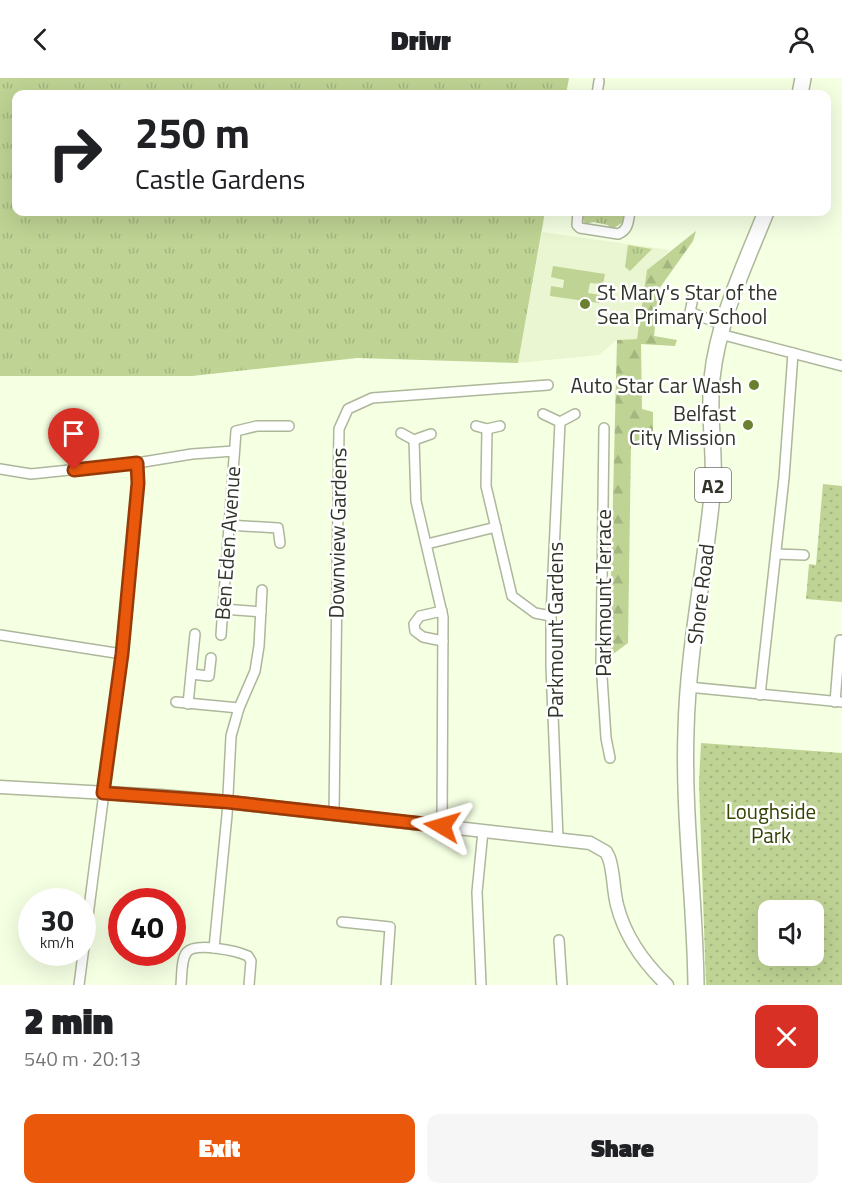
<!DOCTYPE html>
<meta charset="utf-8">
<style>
:root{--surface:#fff;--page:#f6f6f6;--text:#202124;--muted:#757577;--accent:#ea580c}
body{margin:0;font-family:"Titillium Web",sans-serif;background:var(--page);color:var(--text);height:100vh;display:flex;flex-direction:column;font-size:22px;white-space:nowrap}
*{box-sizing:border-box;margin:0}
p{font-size:20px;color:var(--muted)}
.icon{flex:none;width:33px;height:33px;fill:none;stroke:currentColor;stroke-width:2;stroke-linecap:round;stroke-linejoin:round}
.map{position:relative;height:907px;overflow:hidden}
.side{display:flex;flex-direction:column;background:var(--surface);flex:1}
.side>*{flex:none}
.banner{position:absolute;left:12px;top:12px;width:819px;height:126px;border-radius:12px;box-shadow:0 6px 24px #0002;background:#fff;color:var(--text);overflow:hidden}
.controls{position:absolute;left:758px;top:822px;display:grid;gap:12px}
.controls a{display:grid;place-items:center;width:66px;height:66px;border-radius:12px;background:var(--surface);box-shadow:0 6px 24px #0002;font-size:30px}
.speed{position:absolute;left:18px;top:810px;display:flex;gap:12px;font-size:30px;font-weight:700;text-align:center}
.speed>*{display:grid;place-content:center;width:78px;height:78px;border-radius:50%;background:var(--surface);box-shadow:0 6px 24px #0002;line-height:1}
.speed small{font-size:15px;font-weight:400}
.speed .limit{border:9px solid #d22;background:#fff;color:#111}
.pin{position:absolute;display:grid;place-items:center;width:51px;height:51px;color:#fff;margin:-62px -26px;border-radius:50% 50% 50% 0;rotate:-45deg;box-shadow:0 0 6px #0007}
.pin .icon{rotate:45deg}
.me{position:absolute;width:66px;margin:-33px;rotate:277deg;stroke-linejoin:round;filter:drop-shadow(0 0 4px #0008)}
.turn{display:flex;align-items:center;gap:21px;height:126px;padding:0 24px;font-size:27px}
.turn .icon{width:78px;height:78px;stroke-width:2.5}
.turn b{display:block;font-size:42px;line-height:51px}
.round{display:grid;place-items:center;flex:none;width:63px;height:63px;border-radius:12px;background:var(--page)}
.summary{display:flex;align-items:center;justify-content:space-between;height:102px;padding:0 24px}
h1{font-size:36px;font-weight:800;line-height:45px}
.primary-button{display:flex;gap:12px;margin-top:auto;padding:12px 24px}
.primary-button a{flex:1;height:69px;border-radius:12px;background:var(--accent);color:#fff;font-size:24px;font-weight:800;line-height:69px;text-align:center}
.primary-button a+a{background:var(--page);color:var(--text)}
header{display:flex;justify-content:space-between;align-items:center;height:78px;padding:0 24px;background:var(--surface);font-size:27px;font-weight:800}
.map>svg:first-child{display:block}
.built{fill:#eaf6d1}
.grass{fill:url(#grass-tufts)}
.forest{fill:url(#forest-firs)}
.park{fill:url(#park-dots);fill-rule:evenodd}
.garden{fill:#bfd394}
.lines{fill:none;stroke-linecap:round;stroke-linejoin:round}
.minor-casing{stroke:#adb79b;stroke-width:12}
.tertiary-casing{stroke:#adb79b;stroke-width:15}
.primary-casing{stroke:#adb79b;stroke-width:18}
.minor{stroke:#fff;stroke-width:9}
.tertiary{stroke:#fff;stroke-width:12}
.primary{stroke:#fff;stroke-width:15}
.route-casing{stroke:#983908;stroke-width:15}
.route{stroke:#ea580c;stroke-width:10}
.poi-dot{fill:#6b7f30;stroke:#fff;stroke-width:2}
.labels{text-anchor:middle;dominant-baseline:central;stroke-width:5;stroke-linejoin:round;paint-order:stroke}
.shield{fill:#fff;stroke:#6e7169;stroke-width:1.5}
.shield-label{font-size:20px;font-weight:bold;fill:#303429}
.poi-label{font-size:21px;fill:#303429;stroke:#fff;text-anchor:end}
.street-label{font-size:21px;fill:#303429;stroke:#fff}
.park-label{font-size:21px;fill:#344200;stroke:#fff}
</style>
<header><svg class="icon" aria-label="back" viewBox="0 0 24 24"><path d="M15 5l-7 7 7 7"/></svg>Drivr<svg class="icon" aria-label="person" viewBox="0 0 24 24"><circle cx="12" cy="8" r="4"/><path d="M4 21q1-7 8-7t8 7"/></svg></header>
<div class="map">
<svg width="842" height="907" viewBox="0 0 842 907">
<defs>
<pattern id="grass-tufts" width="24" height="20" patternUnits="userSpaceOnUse" patternTransform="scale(1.5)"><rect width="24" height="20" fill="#bfd394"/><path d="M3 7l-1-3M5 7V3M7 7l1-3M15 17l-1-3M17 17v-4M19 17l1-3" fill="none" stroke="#a4b680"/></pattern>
<pattern id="forest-firs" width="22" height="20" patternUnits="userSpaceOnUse" patternTransform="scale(1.5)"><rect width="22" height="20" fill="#bfd394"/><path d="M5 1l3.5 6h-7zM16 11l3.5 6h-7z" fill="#a4b680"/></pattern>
<pattern id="park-dots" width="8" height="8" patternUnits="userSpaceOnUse" patternTransform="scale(1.5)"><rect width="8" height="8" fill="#bfd394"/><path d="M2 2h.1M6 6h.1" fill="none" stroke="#a4b680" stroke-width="1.8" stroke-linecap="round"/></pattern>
</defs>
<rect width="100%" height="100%" fill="#f5ffe2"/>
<path class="built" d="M542,154l128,18 -23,20 -10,69 -20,1 -18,15 -81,8z"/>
<g class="grass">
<path d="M0,0h569l-3,16h-550v118h529l-27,151 -161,-5 -165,18h-192z"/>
<path d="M582,134h43l-2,10 -9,6h-4l-2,-3 -15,-3 -7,2 -4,-5z"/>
<path d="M628,167l24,4 -22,22 -5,-4z"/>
</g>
<path class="forest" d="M696,153l-3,10 -34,48 -5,47 23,4 -2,6 -34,-2 1,65 11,3v25l-22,5 -3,201 -19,14 8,-317 20,-1 10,-69z"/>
<g class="park">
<path d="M823,406l19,2v116l-36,-3 3,-35 7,1z"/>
<path d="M701,665l141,10v232h-136l-7,-202zM768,832h45v46h-45z"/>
</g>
<path class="garden" d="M553,188l52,8 -2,10 -13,-1 -2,10 12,2 -1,8 -49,-7 1,-10 12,2 1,-8 -13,-3z"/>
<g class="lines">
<defs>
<g id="minor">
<path d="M597,16l2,-13"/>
<path d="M578,134l-1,13 3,3 38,6c11,-4 10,-13 12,-22"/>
<path d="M694,215l-4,19 33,13"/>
<path d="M720,256l122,32"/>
<path d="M543,336l17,8 15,-8"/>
<path d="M476,348l11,3 13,-3"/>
<path d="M604,350l-3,234 5,76 4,20"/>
<path d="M487,351l-1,57 26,110 23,17 16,3"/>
<path d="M401,355l13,7 17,-6"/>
<path d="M414,362l2,61 27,116 -1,209"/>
<path d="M0,391l31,5 106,-11 55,-9 42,-3"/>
<path d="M228,447l50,3 2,15"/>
<path d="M427,466l69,-17"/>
<path d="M776,476l28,1"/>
<path d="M223,531l38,3"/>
<path d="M442,533l-22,5 -6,8 1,7 8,6 20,4"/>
<path d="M0,557l122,19"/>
<path d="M221,557l15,-204 21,-5h32"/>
<path d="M191,596l18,2 2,-18"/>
<path d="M688,609l154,15"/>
<path d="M760,617l24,-217 9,-125"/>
<path d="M176,624l63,6"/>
<path d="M835,624l5,-62"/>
<path d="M188,626l7,-70"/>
<path d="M334,736l5,-385 9,-20 24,-11 176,-13"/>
<path d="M558,760l-7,-172v-50l9,-194"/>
<path d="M342,844l48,5 -4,58"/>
<path d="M559,862l3,45"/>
<path d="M214,870l13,-133 4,-79 8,-28 16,-37 4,-25 3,-56"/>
<path d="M79,907l43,-331 16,-171 -1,-20"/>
<path d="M181,907c1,-10 0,-26 6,-33 9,-10 50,-1 61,4l3,5 -2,24"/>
<path d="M481,907l-4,-93 6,-61"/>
</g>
<path id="tertiary" d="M0,709l161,9 67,6 362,41 16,9 3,6c5,15 4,31 8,47 8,32 27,58 50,80"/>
<g id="primary">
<path d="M800,16l3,-16"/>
<path d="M696,907c-1,-85 -13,-170 -10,-255 2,-83 20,-163 27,-245 2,-36 -5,-71 -1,-107 6,-58 33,-113 54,-166"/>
</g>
</defs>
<use href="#minor" class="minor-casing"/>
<use href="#tertiary" class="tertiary-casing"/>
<use href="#primary" class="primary-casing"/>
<use href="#minor" class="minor"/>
<use href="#tertiary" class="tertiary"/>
<use href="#primary" class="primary"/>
</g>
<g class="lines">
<defs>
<path id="route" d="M74,392l63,-7 1,20 -16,171 -19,139 125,9 214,24"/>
</defs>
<use href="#route" class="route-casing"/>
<use href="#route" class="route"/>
</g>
<g class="poi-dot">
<circle cx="585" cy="226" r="6"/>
<circle cx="754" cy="307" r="6"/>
<circle cx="748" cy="347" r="6"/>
</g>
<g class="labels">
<rect class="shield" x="695" y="390" width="36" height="34" rx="4.5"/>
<g class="shield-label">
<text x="713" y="407">A2</text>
</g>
<g class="poi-label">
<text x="597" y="214" text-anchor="start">St Mary's Star of the<tspan x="597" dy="24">Sea Primary School</tspan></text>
<text x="742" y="307">Auto Star Car Wash</text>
<text x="736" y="335">Belfast<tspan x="736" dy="24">City Mission</tspan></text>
</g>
<g class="street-label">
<text transform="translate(337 455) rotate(-89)">Downview Gardens</text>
<text transform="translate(227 465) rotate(-86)">Ben Eden Avenue</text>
<text transform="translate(603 515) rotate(-90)">Parkmount Terrace</text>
<text transform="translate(700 516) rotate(-83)">Shore Road</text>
<text transform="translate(555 552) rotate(-90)">Parkmount Gardens</text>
</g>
<g class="park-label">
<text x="771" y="733">Loughside<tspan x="771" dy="24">Park</tspan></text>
</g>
</g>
</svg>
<div class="controls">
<a><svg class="icon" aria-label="sound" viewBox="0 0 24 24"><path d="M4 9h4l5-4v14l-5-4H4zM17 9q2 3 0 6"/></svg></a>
</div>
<div class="speed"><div>30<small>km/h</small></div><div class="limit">40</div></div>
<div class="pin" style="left:74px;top:392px;background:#d93025"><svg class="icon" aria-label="arrive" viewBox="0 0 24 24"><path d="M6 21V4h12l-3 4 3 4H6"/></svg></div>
<svg class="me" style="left:442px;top:748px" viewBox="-20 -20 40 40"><path d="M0-17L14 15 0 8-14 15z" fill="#ea580c" stroke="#fff" stroke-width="4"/></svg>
<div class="banner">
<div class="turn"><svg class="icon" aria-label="right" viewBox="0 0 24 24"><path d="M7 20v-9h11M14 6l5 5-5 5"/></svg><div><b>250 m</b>Castle Gardens</div></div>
</div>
</div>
<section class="side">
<div class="summary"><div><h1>2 min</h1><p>540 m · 20:13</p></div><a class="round" style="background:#d93025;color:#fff"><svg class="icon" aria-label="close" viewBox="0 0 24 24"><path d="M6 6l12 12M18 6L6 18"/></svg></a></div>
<div class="primary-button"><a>Exit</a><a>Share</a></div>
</section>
